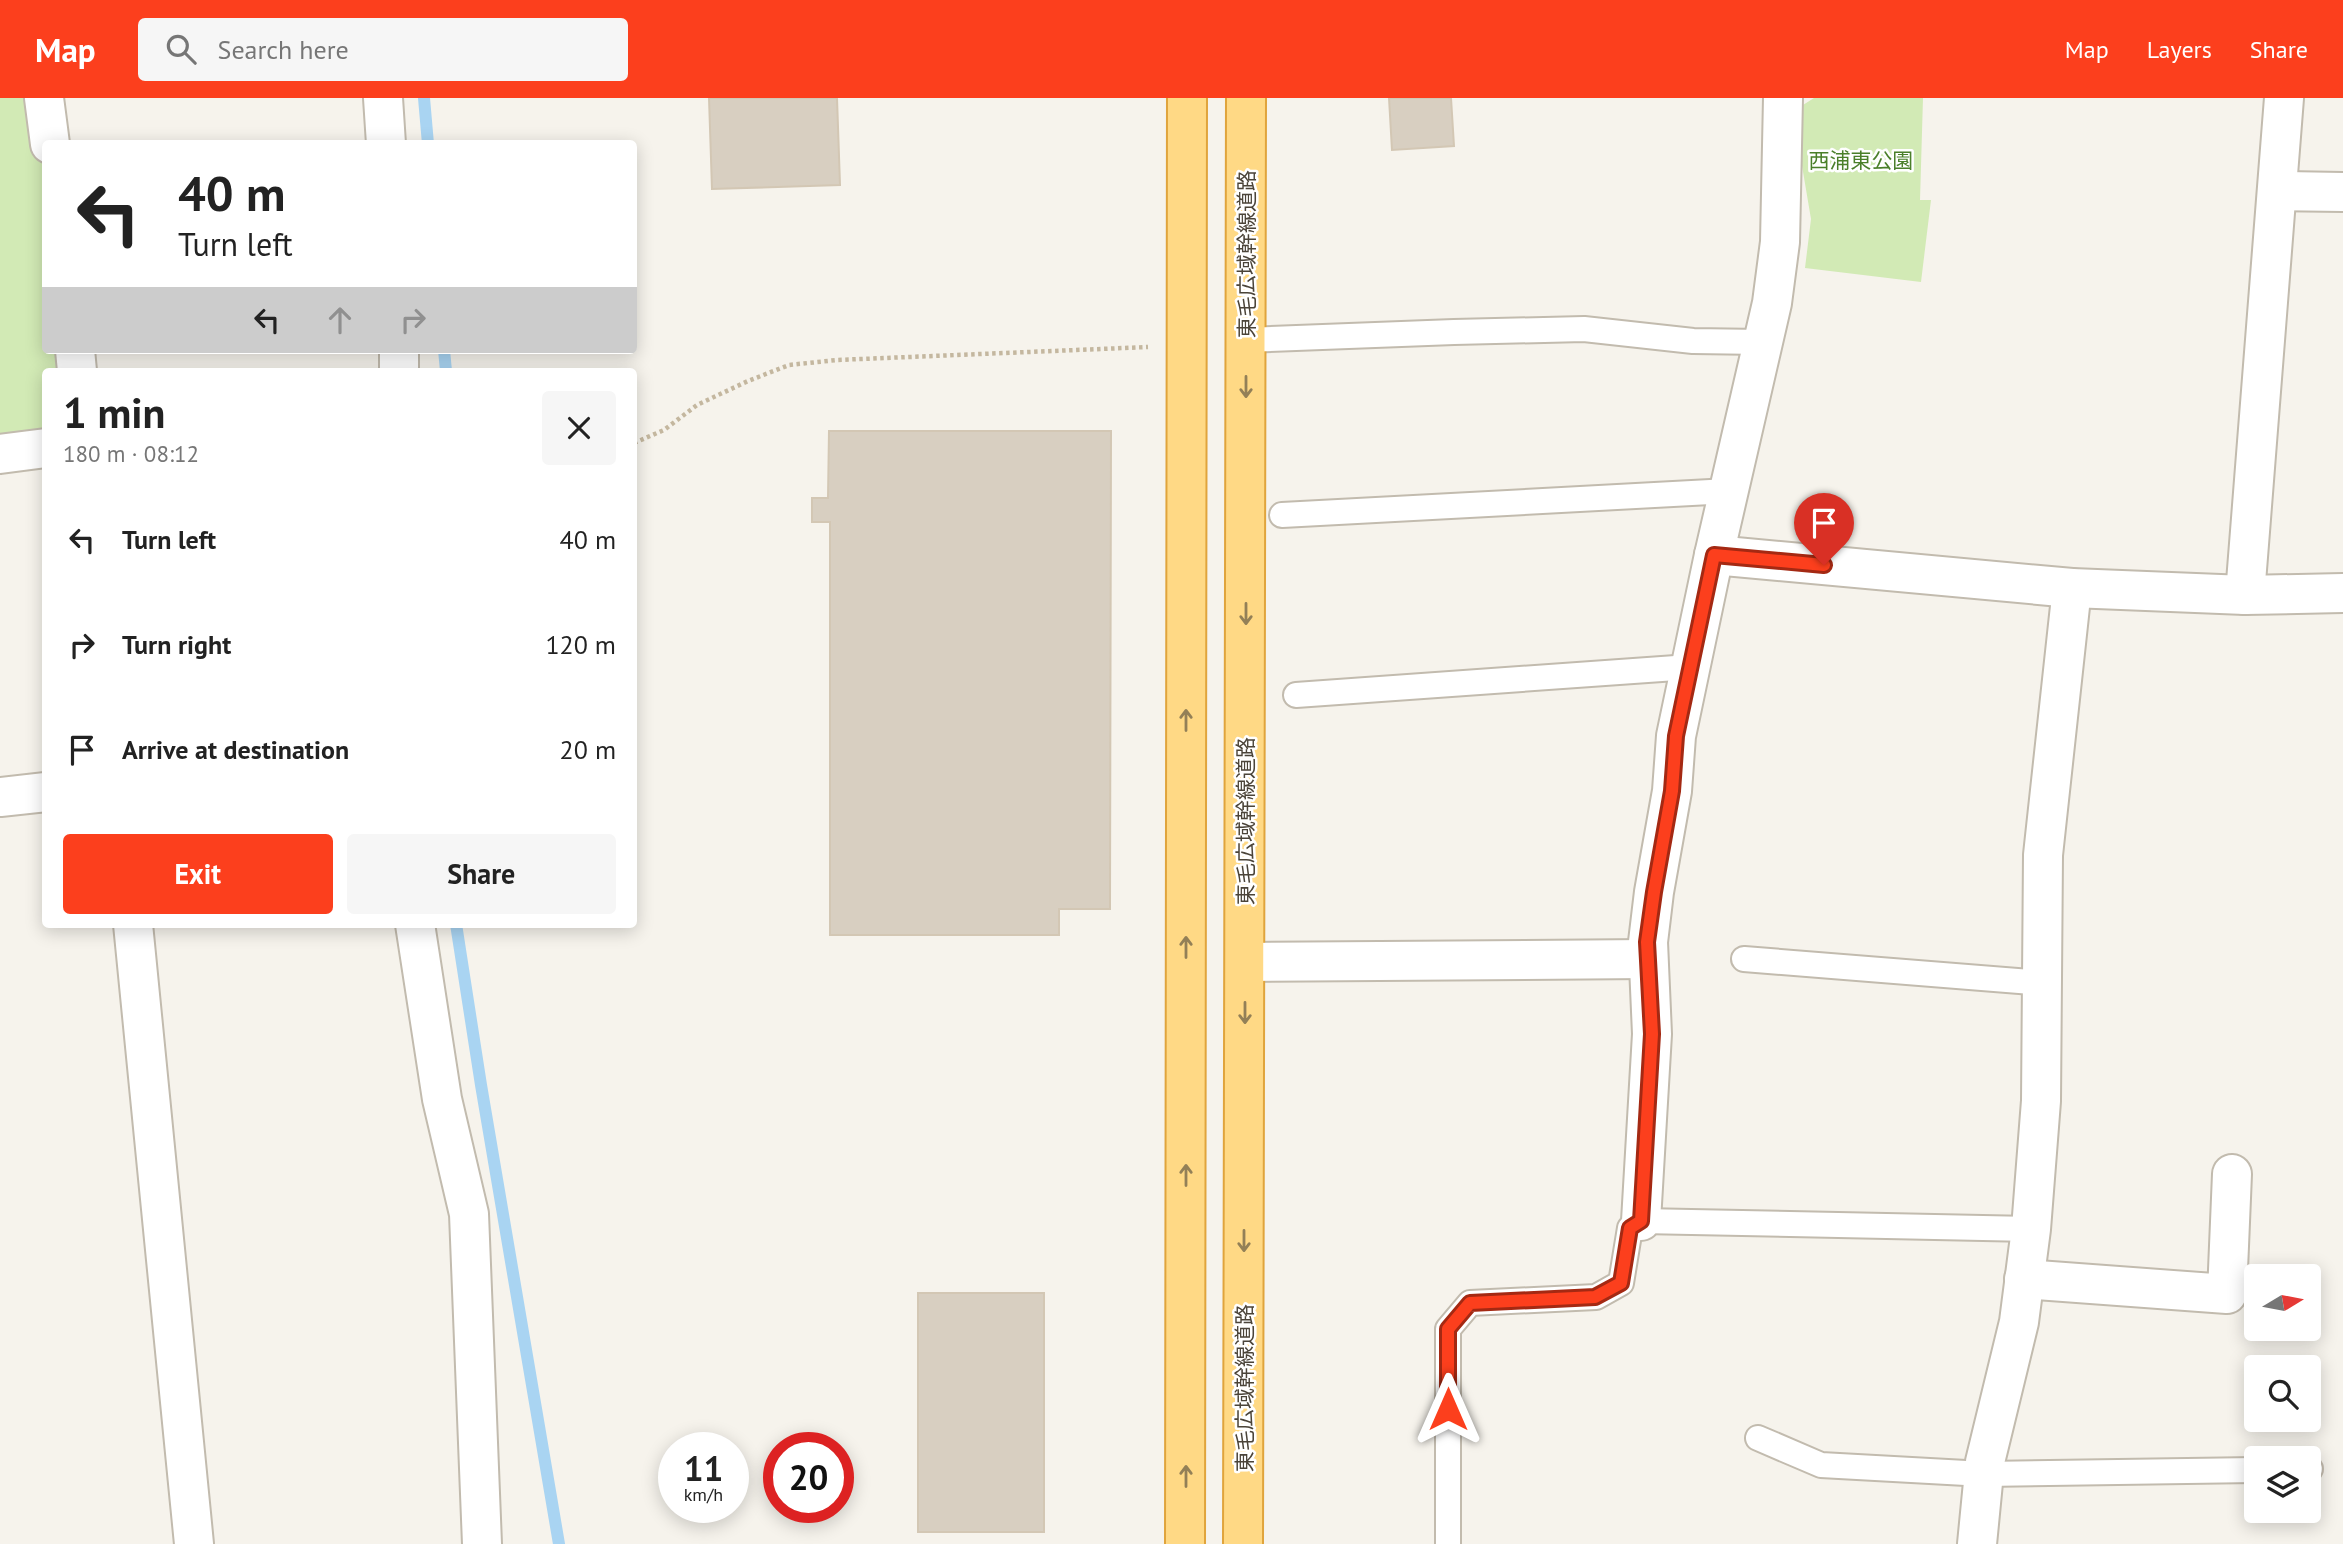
<!DOCTYPE html>
<meta charset="utf-8">
<style>
:root{--surface:#fff;--page:#f6f6f6;--text:#222;--muted:#767676;--accent:#fc3f1d}
body{margin:0;font-family:"PT Sans","Noto Sans JP",sans-serif;background:var(--page);color:var(--text);height:100vh;display:flex;flex-direction:column;font-size:26px;white-space:nowrap}
*{box-sizing:border-box;margin:0}
p{font-size:23px;color:var(--muted)}
.icon{flex:none;width:38px;height:38px;fill:none;stroke:currentColor;stroke-width:2;stroke-linecap:round;stroke-linejoin:round}
.map{position:relative;flex:1;overflow:hidden}
.drawer{position:absolute;left:42px;top:270px;width:595px;height:560px;display:flex;flex-direction:column;background:var(--surface);border-radius:7px;box-shadow:0 4px 18px #0003}
.drawer>*{flex:none}
.guide{position:absolute;left:42px;top:42px;width:595px;height:214px;border-radius:7px;box-shadow:0 4px 18px #0003;background:#fff;color:var(--text);overflow:hidden}
.needle{width:46px;rotate:80deg}
.fabs{position:absolute;left:2244px;top:1166px;display:grid;gap:14px}
.fabs a{display:grid;place-items:center;width:77px;height:77px;border-radius:7px;background:var(--surface);box-shadow:0 4px 18px #0003;font-size:35px}
.speed{position:absolute;left:658px;top:1334px;display:flex;gap:14px;font-size:35px;font-weight:700;text-align:center}
.speed>*{display:grid;place-content:center;width:91px;height:91px;border-radius:50%;background:var(--surface);box-shadow:0 4px 18px #0003;line-height:1}
.speed small{font-size:18px;font-weight:400}
.speed .limit{border:10px solid #d22;background:#fff;color:#111}
.pin{position:absolute;display:grid;place-items:center;width:60px;height:60px;color:#fff;margin:-72px -30px;border-radius:50% 50% 50% 0;rotate:-45deg;box-shadow:0 0 7px #0007}
.pin .icon{rotate:45deg}
.me{position:absolute;width:77px;margin:-38px;rotate:0deg;stroke-linejoin:round;filter:drop-shadow(0 0 5px #0008)}
.turn{display:flex;align-items:center;gap:24px;height:147px;padding:0 21px;font-size:32px}
.turn .icon{width:91px;height:91px;stroke-width:2.5}
.turn b{display:block;font-size:49px;line-height:60px}
.lanes{display:flex;align-items:center;height:66px;padding:0 21px;background:#0003;justify-content:center;gap:35px;direction:ltr}
.lanes .off{opacity:.35}
.round{display:grid;place-items:center;flex:none;width:74px;height:74px;border-radius:7px;background:var(--page)}
.head{display:flex;align-items:center;justify-content:space-between;height:119px;padding:0 21px}
h1{font-size:42px;font-weight:700;line-height:52px}
.primary-button{display:flex;gap:14px;margin-top:auto;padding:14px 21px}
.primary-button a{flex:1;height:80px;border-radius:7px;background:var(--accent);color:#fff;font-size:28px;font-weight:700;line-height:80px;text-align:center}
.primary-button a+a{background:var(--page);color:var(--text)}
ul{padding:0;list-style:none}
li{display:flex;align-items:center;gap:21px;height:105px;padding:0 21px}
li div{flex:1}
li b{display:block;font-size:26px}
li em{font-style:normal}
header{display:flex;align-items:center;gap:42px;box-sizing:border-box;height:98px;padding:0 35px;background:var(--accent);color:#fff}
header strong{font-size:33px}
nav{display:flex;gap:38px;margin-inline-start:auto;font-size:24px}
.search{width:490px;height:63px;background:var(--page);display:flex;align-items:center;gap:18px;box-sizing:border-box;padding:0 24px;border-radius:7px;color:var(--muted);font-size:26px}
.map>svg:first-child{display:block}
.green{fill:#d2eab5}
.lines{fill:none;stroke-linecap:round;stroke-linejoin:round}
.stream{stroke:#a9d4f2;stroke-width:12}
.building{fill:#d8cfc1;stroke:#d3c7b4;stroke-width:2}
.service-casing{stroke:#c2bbae;stroke-width:28}
.minor-casing{stroke:#c2bbae;stroke-width:42}
.tertiary-casing{stroke:#c2bbae;stroke-width:42}
.trunk-casing{stroke:#e0a43c;stroke-width:42}
.path{stroke:#c4b79f;stroke-width:4.5;stroke-dasharray:3.5 3.5;stroke-linecap:butt}
.service{stroke:#fff;stroke-width:24}
.minor{stroke:#fff;stroke-width:38}
.tertiary{stroke:#fff;stroke-width:38}
.trunk{stroke:#ffd985;stroke-width:38}
.oneway{stroke:#938057}
.route-casing{stroke:#a42913;stroke-width:18}
.route{stroke:#fc3f1d;stroke-width:12}
.labels{text-anchor:middle;dominant-baseline:central;stroke-width:5;stroke-linejoin:round;paint-order:stroke}
.park-label{font-size:21px;fill:#4a7f2a;stroke:#fff}
.street-label{font-size:21px;fill:#4b4439;stroke:#fff}
</style>
<header>
<strong>Map</strong>
<div class="search"><svg class="icon" aria-label="search" viewBox="0 0 24 24"><circle cx="10" cy="10" r="6"/><path d="M15 15l6 6"/></svg>Search here</div>
<nav><a>Map</a><a>Layers</a><a>Share</a></nav>
</header>
<div class="map">
<svg width="2343" height="1446" viewBox="0 0 2343 1446">
<rect width="100%" height="100%" fill="#f6f3ec"/>
<g class="green">
<path d="M0,0h46v252h19l2,21h-21l-1,62 -45,6z"/>
<path d="M1814,0h109l-3,102h11l-10,82 -116,-14 6,-49 -11,-65 3,-49z"/>
</g>
<g class="lines">
<g class="stream">
<path d="M424,0l4,46"/>
<path d="M444,252l2,21"/>
<path d="M456,826l25,161 78,459"/>
</g>
</g>
<g class="building">
<path d="M709,0h128l3,87 -128,4z"/>
<path d="M1389,0h62l3,48 -62,4z"/>
<path d="M829,333h282l-1,478h-51v26h-229v-413h-18v-24h16z"/>
<rect x="918" y="1195" width="126" height="239"/>
</g>
<g class="lines">
<defs>
<g id="service">
<path d="M1246,242l208,-8 130,-3 109,12 69,1"/>
<path d="M1282,417l447,-24"/>
<path d="M1296,597l394,-28"/>
<path d="M1744,861l299,24"/>
<path d="M1758,1340l63,27 163,9 272,-4"/>
<path d="M2308,1371h2"/>
<path d="M1448,1446v-215l22,-26 126,-6 25,-14 9,-55 11,-7 390,8"/>
</g>
<g id="minor">
<path d="M383,0l3,46"/>
<path d="M2278,93l65,1"/>
<path d="M399,252v21"/>
<path d="M0,356l46,-6"/>
<path d="M1714,457l358,33 173,7 98,-2"/>
<path d="M2245,497l39,-497"/>
<path d="M0,699l46,-5"/>
<path d="M415,826l27,175 27,115 13,330"/>
<path d="M1245,864l403,-3"/>
<path d="M1641,1123l11,-187 -4,-92 6,-50 18,-101 4,-55 38,-181 58,-252 8,-61 3,-144"/>
<path d="M2024,1181l203,15 5,-120"/>
<path d="M1977,1446l8,-82 34,-140 12,-93 10,-128 2,-246 29,-267"/>
</g>
<g id="tertiary">
<path d="M44,0l6,46"/>
<path d="M75,252l2,21"/>
<path d="M133,826l61,620"/>
</g>
<g id="trunk">
<path d="M1185,1446l2,-1446"/>
<path d="M1243,1446l3,-1446"/>
</g>
</defs>
<use href="#service" class="service-casing"/>
<use href="#minor" class="minor-casing"/>
<use href="#tertiary" class="tertiary-casing"/>
<use href="#trunk" class="trunk-casing"/>
<path class="path" d="M634,345l30,-13 33,-25 51,-24 41,-16 48,-5 311,-13"/>
<use href="#service" class="service"/>
<use href="#minor" class="minor"/>
<use href="#tertiary" class="tertiary"/>
<use href="#trunk" class="trunk"/>
</g>
<defs><path id="oneway-shaft" d="M-6 0H5M1.5-3L5.5 0L1.5 3" fill="none" stroke-width="1.6" stroke-linecap="round" stroke-linejoin="round" transform="scale(1.75)"/></defs>
<g class="oneway">
<use href="#oneway-shaft" transform="translate(1246 289) rotate(90)"/>
<use href="#oneway-shaft" transform="translate(1246 516) rotate(90)"/>
<use href="#oneway-shaft" transform="translate(1186 622) rotate(-90)"/>
<use href="#oneway-shaft" transform="translate(1186 849) rotate(-90)"/>
<use href="#oneway-shaft" transform="translate(1245 915) rotate(90)"/>
<use href="#oneway-shaft" transform="translate(1186 1077) rotate(-90)"/>
<use href="#oneway-shaft" transform="translate(1244 1143) rotate(90)"/>
<use href="#oneway-shaft" transform="translate(1186 1378) rotate(-90)"/>
</g>
<g class="lines">
<defs>
<path id="route" d="M1448,1311v-80l22,-26 125,-6 26,-14 9,-55 11,-7 11,-187 -5,-92 7,-50 18,-101 4,-55 38,-181 110,10"/>
</defs>
<use href="#route" class="route-casing"/>
<use href="#route" class="route"/>
</g>
<g class="labels">
<g class="park-label">
<text x="1861" y="62">西浦東公園</text>
</g>
<g class="street-label">
<text transform="translate(1246 156) rotate(-90)">東毛広域幹線道路</text>
<text transform="translate(1245 723) rotate(-90)">東毛広域幹線道路</text>
<text transform="translate(1244 1290) rotate(-90)">東毛広域幹線道路</text>
</g>
</g>
</svg>
<div class="fabs">
<a><svg class="needle" viewBox="-14 -14 28 28"><path d="M0-13l5 13h-10z" fill="#e53935"/><path d="M0 13l5-13h-10z" fill="#767676"/></svg></a>
<a><svg class="icon" aria-label="search" viewBox="0 0 24 24"><circle cx="10" cy="10" r="6"/><path d="M15 15l6 6"/></svg></a>
<a><svg class="icon" aria-label="layers" viewBox="0 0 24 24"><path d="M12 4l9 5-9 5-9-5zM3 14l9 5 9-5"/></svg></a>
</div>
<div class="speed"><div>11<small>km/h</small></div><div class="limit">20</div></div>
<div class="pin" style="left:1824px;top:467px;background:#d93025"><svg class="icon" aria-label="arrive" viewBox="0 0 24 24"><path d="M6 21V4h12l-3 4 3 4H6"/></svg></div>
<svg class="me" style="left:1448px;top:1311px" viewBox="-20 -20 40 40"><path d="M0-17L14 15 0 8-14 15z" fill="#fc3f1d" stroke="#fff" stroke-width="4"/></svg>
<div class="guide">
<div class="turn"><svg class="icon" aria-label="left" viewBox="0 0 24 24"><path d="M17 20v-9H6M10 6l-5 5 5 5"/></svg><div><b>40 m</b>Turn left</div></div>
<div class="lanes"><svg class="icon" aria-label="left" viewBox="0 0 24 24"><path d="M17 20v-9H6M10 6l-5 5 5 5"/></svg><svg class="icon off" aria-label="ahead" viewBox="0 0 24 24"><path d="M12 20V5M6 11l6-6 6 6"/></svg><svg class="icon off" aria-label="right" viewBox="0 0 24 24"><path d="M7 20v-9h11M14 6l5 5-5 5"/></svg></div>
</div>
<section class="drawer">
<div class="head"><div><h1>1 min</h1><p>180 m · 08:12</p></div><a class="round"><svg class="icon" aria-label="close" viewBox="0 0 24 24"><path d="M6 6l12 12M18 6L6 18"/></svg></a></div>
<ul>
<li><svg class="icon" aria-label="left" viewBox="0 0 24 24"><path d="M17 20v-9H6M10 6l-5 5 5 5"/></svg><div><b>Turn left</b></div><em>40 m</em></li>
<li><svg class="icon" aria-label="right" viewBox="0 0 24 24"><path d="M7 20v-9h11M14 6l5 5-5 5"/></svg><div><b>Turn right</b></div><em>120 m</em></li>
<li><svg class="icon" aria-label="arrive" viewBox="0 0 24 24"><path d="M6 21V4h12l-3 4 3 4H6"/></svg><div><b>Arrive at destination</b></div><em>20 m</em></li>
</ul>
<div class="primary-button"><a>Exit</a><a>Share</a></div>
</section>
</div>
